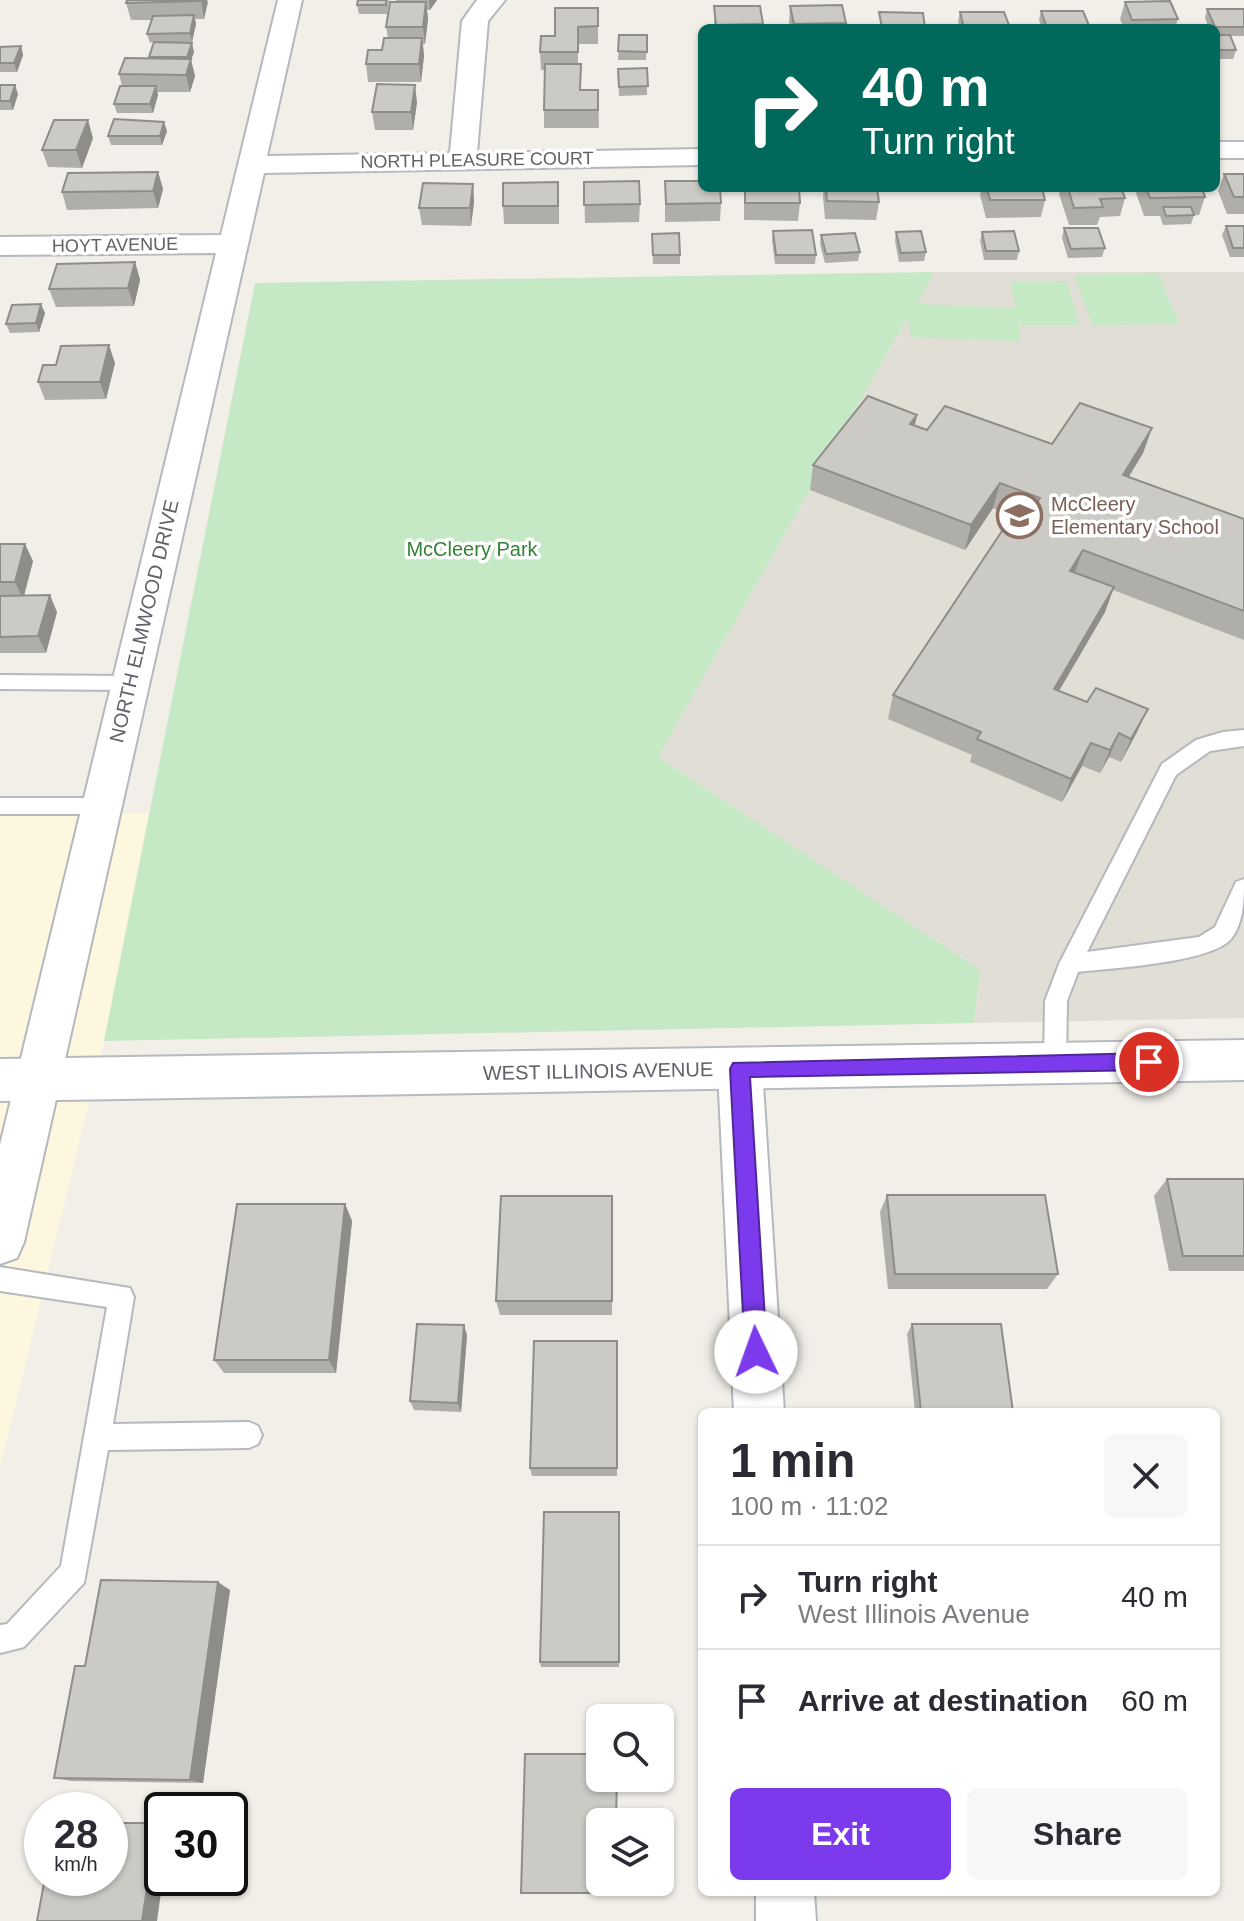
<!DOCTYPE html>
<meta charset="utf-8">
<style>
:root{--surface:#fff;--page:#f7f7f7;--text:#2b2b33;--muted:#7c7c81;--line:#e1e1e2;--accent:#7c3aed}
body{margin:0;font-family:Helvetica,sans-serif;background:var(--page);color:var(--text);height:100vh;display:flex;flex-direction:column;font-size:30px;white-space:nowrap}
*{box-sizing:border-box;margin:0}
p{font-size:26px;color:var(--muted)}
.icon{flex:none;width:44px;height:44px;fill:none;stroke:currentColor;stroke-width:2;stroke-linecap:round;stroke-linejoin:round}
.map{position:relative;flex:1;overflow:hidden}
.details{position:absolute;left:698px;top:1408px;width:522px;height:488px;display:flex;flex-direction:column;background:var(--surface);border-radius:12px;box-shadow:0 2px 6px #0004}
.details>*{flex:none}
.top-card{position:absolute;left:698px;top:24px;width:522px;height:168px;border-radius:12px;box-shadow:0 2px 6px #0004;background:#00695c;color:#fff;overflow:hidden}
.buttons{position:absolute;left:586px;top:1704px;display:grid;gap:16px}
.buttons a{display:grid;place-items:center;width:88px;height:88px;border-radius:12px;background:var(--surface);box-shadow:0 2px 6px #0004;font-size:40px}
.speed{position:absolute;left:24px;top:1792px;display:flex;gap:16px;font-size:40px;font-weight:700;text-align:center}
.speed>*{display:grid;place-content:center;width:104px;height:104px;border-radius:50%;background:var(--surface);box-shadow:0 2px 6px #0004;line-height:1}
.speed small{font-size:20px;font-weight:400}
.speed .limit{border:4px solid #111;border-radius:12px;background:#fff;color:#111}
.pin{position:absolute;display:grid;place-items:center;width:68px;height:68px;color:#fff;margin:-34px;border:4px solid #fff;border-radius:50%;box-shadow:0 2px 8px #0007}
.me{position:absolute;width:88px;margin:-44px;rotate:357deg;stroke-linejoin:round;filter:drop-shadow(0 0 6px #0008)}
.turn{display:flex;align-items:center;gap:28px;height:168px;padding:0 32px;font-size:36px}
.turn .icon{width:104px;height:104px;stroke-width:2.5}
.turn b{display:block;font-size:56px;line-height:68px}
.round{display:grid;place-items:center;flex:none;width:84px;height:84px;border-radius:12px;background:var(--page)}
.headline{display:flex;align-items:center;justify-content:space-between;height:136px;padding:0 32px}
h1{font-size:48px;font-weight:800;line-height:60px}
.action{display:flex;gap:16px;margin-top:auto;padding:16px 32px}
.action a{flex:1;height:92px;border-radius:12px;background:var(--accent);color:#fff;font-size:32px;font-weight:800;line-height:92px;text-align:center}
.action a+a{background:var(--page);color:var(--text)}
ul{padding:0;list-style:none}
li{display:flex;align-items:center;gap:24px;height:104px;padding:0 32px;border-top:2px solid var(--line)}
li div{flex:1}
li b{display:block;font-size:30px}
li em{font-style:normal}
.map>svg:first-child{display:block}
.commercial{fill:#fef7e0}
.education{fill:#e1ded6}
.green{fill:#c5e8c5}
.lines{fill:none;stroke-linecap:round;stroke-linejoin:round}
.service-casing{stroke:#b5b8bc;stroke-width:4}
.minor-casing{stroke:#b5b8bc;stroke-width:4}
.secondary-casing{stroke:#b6babf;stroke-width:4}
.service{fill:#fff;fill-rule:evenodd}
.minor{fill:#fff;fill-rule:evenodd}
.secondary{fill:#fff;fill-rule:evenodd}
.wall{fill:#afaea9}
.shaded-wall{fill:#8f8d8a}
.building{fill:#cccac5;stroke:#8f8d8a;stroke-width:2}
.route{fill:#7c3aed;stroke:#51269a;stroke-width:2}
.labels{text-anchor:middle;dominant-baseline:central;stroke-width:7;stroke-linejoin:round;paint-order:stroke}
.far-street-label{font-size:18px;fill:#5f6368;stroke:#fff}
.education-label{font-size:20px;fill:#785e54;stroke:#fff;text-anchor:start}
.park-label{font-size:20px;fill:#348238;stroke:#fff}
.street-label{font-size:20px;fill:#5f6368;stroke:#fff}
</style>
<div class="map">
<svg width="1244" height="1921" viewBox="0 0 1244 1921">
<rect width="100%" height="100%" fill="#f1efe8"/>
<path class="commercial" d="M0,813h149l-45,228 -104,427z"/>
<path class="education" d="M934,272h310v746l-270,5 6,-53 -322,-213z"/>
<g class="green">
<path d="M934,272l-17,32 99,4 -6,-26 57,-1 12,44h-58l-3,-8 2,24 -109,-4 -3,-20 -250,440 322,213 -6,53 -870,18 151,-758z"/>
<path d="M1158,273l21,50 -86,3 -19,-51z"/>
</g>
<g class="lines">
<defs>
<g id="service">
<path d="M0,675l129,1 7,2 3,5 -3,5 -7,2 -129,-1z"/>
<path d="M1244,730v16l-34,5 -34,24 -89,177 112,-15 16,-10 21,-45 8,-3c0,20 0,44 -13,60 -21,24 -120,29 -153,33l-11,29 -1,62 -3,7 -8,3 -8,-3 -3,-7 1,-62 14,-37 103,-200 34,-24 27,-8z"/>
<path d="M0,798h102l7,2 3,6 -3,6 -7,2h-102z"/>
<path d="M0,1267l130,21 4,9 -21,127 136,-2 9,4 4,9 -4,9 -9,4 -141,2 -24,133 -60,64 -24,6v-28l7,-1 54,-58 46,-259 -107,-16z"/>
</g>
<g id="minor">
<path d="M278,0h24l-35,156 183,-3 12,-132 15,-21h28l-17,21 -11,132 225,-4v16l-438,8 -240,1069 -7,16 -17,6v-119l216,-892 -216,2v-18l221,-2z"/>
<rect x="1216" y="142" width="28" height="16"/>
<path d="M740,1050l16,5 6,14 22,343h-50l-16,-343 6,-14z"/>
<path d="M756,1892h58l2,29h-60z"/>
</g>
<path id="secondary" d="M1244,1040v40l-1244,21v-42z"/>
</defs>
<use href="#service" class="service-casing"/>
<use href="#minor" class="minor-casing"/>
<use href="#secondary" class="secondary-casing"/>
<use href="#service" class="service"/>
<use href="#minor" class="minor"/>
<use href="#secondary" class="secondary"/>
</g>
<g class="wall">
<path d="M127,0h80l-3,19h-9l1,5 -4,18h-30l32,10 -3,8 4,16 -5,16h-33l1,3 -5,18h-36l-3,-9 8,-18 -3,-12 30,-16 5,-16 -4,1 -3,-9 5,-14h-21l-5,-17z"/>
<path d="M358,0h31l-2,14h-28l-2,-9z"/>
<path d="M396,0h41l-7,10h-3l1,9 -3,25h-2l1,12 -3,26h-53l-2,-18 16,-14 6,-12 -2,-11z"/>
<path d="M1125,2l53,17 -3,9h-51l-4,-9z"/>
<path d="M714,6l49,18 -1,4h-48z"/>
<path d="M790,6l56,17v5h-56l-1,-5z"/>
<path d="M598,8v36h-20v20l3,26h17l1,38h-55v-18l1,-40h-4l-1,-18 15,-16z"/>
<path d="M1207,9h37v27h-14l6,14 -3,9h-17v-31h-7l-4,-10z"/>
<path d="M1041,11l49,17h-48l-3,-8z"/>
<path d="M960,12l50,16h-50l-2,-7z"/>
<path d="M619,35h28l-1,25h-28z"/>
<path d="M21,46l2,9 -6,17h-17v-25z"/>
<path d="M647,68v27l-28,1 -1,-27z"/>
<path d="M0,85l18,9 -5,16h-13z"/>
<path d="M417,102l-4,28h-38l-3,-18z"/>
<path d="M167,131l-5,14h-51l-3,-9z"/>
<path d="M93,138l-11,30 -34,-1 -6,-17z"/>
<path d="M158,172l5,17 -5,19 -91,2 -5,-18z"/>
<path d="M1224,174h20v40h-17l-9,-23z"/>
<path d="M665,181l56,22 -1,18 -55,1z"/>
<path d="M584,182l56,22 -1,18 -54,1z"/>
<path d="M473,184l1,18 -3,24 -49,-1 -3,-17z"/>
<path d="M744,188h55l1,15 -2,18 -54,-1z"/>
<path d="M824,188h53l2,14 -3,18 -51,-1 -2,-22z"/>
<path d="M982,188h60l3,12 -4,17 -55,1 -6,-23z"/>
<path d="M1061,188h60l4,10 -5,18 -20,1 -3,8h-28l-10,-31z"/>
<path d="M1138,188h64l3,9 -6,18h-5l-3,9 -28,1 -3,-9h-16l-8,-23z"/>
<path d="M559,200v24h-55l-1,-18z"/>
<path d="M1226,226h18v31h-14l-8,-22z"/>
<path d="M1064,228l41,20 -3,9 -34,1 -6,-20z"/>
<path d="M773,231l43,24 -1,9h-40l-3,-24z"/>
<path d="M896,232l30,20 -2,9 -25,1 -4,-21z"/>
<path d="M982,232l37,19 -2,9h-33l-4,-19z"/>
<path d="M652,234l28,21v9h-27z"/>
<path d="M821,235l39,17 -2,9 -33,2 -5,-19z"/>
<path d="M135,262l5,18 -6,26 -78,1 -7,-18z"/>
<path d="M45,313l-6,19 -29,1 -4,-9z"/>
<path d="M115,363l-9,36 -61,1 -7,-18z"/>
<path d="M915,426l12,4 125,14 100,-16 -9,25 -14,24 115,42v121l-131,-50 -8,22 -46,79 78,41 -16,30 -12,-5 -9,16 -18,-7 -20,36 -92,-40 2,-7 -84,-36 5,-24 132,-175 -32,-12 -28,42 -155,-60 3,-25z"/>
<path d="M0,544l33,17 -9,35 33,16 -11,41h-46z"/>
<path d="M1167,1179h77v92h-75l-15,-75z"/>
<path d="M887,1195l171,79 -11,15h-159l-8,-77z"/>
<path d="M612,1196v119h-112l-4,-14z"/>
<path d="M345,1204l7,17 -16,152h-112l-10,-13z"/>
<path d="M912,1324l101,88h-98l-8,-78z"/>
<path d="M467,1335l-6,77 -47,-2 -4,-9z"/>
<path d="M617,1341v135h-85l-2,-8z"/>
<path d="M619,1512v155h-78l-1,-5z"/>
<path d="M230,1590l-27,193 -132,-2 -17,-3 31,-112z"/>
</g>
<g class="shaded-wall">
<path d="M201,0h6l1,2 -4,17z"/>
<path d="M430,0h7l-7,10 -1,-9z"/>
<path d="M426,2l2,17 -3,25 -2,-17z"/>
<path d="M194,15l2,9 -4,18 -2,-9z"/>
<path d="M422,38l2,18 -3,26 -2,-18z"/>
<path d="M192,43l2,9 -3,8 4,16 -5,16 -4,-17 1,-18z"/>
<path d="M21,46l2,9 -6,17 -3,-9z"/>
<path d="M15,85l3,9 -5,16 -3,-9z"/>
<path d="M415,85l2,17 -4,28 -2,-18z"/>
<path d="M156,86l2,9 -5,18 -3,-9z"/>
<path d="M88,120l5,18 -11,30 -6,-18z"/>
<path d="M164,122l3,9 -5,14 -2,-9z"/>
<path d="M158,172l5,17 -5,19 -5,-17z"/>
<path d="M473,184l1,18 -3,24 -1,-18z"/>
<path d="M135,262l5,18 -6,26 -6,-18z"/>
<path d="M41,304l4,9 -6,19 -3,-9z"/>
<path d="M109,345l6,18 -9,36 -6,-17z"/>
<path d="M917,415l-5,25 -2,-16z"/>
<path d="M1152,428l-9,25 -29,47 9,-25z"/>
<path d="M1000,483l-7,25 -28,42 6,-25z"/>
<path d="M25,544l8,17 -10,38 -8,-17z"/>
<path d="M1083,550l-9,25 -4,-4z"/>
<path d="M1114,587l-9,25 -59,101 8,-24z"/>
<path d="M50,595l7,17 -11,41 -8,-17z"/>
<path d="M1148,709l-11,23 -16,30 10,-23z"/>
<path d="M1119,733l-10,24 -9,16 10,-23z"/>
<path d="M1091,743l-9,23 -20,36 9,-23z"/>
<path d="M345,1204l7,17 -16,152 -7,-13z"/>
<path d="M464,1325l3,10 -6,77 -3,-9z"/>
<path d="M218,1582l12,8 -27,193 -13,-3z"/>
<path d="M157,1823l5,1v54h1l-6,43h-15z"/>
</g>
<g class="building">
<path d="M127,0h74l-1,1 -74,2z"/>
<path d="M358,0h28v5h-29z"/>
<path d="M1170,1l8,18 -46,1 -7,-18z"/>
<path d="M390,2h36l-3,25h-37z"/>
<path d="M842,5l4,18 -52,1 -4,-18z"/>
<path d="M714,6h46l3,18 -47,1z"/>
<path d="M555,8h43v18l-20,1v25h-38l1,-16h14z"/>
<path d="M1207,9h37v18h-29z"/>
<path d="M1041,11h42l7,17h-43z"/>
<path d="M879,12l44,1 2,15h-43z"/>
<path d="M960,12h44l6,16h-46z"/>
<path d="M194,15l-4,18 -43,1 6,-18z"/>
<path d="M619,35h28v17l-29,-1z"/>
<path d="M1216,35h14l6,15h-20z"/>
<path d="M384,38h38l-3,26h-53l2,-14h14z"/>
<path d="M154,42l38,1 -5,14h-38z"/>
<path d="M21,46l-7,17h-14v-16z"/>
<path d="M125,58l66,1 -5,16 -67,-1z"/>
<path d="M545,64h36l-1,26h18v20h-54z"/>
<path d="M647,68l1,18 -29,1 -1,-18z"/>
<path d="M377,84l38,1 -4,27h-39z"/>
<path d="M0,85h15l-5,16h-10z"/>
<path d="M120,86h36l-6,18h-36z"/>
<path d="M114,119l50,3 -4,14h-52z"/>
<path d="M54,120h34l-12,30h-34z"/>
<path d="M158,172l-5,19 -91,1 6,-19z"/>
<path d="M1224,174h20v23h-10z"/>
<path d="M639,181l1,23 -56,1v-23z"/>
<path d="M665,181h37v7h18l1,15 -55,1z"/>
<path d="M558,182v24h-55v-23z"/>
<path d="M423,183l50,1 -3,24h-51z"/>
<path d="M745,188h54l1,15h-55z"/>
<path d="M826,188h51l2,14 -52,-1z"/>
<path d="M987,188h55l3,12h-55z"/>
<path d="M1068,188h53l4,10 -25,1 3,8 -29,1z"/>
<path d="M1146,188h56l3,9 -55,1z"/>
<path d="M1163,207h28l3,8 -28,1z"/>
<path d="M1226,226h18v22h-11z"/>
<path d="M1064,228h34l7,20 -34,1z"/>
<path d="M812,230l4,25h-40l-3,-24z"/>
<path d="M921,231l5,21 -25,1 -5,-21z"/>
<path d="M1014,231l5,20h-33l-4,-19z"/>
<path d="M679,233l1,22h-27l-1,-21z"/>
<path d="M855,233l5,19 -34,2 -5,-19z"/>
<path d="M135,262l-7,26 -79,1 8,-25z"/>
<path d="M41,304l-5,19 -30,1 6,-19z"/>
<path d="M109,345l-9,37h-62l5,-17h13l5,-19z"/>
<path d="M868,396l49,19 -7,9 17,6 18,-24 107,38 28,-41 72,25 -29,47 121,44v92l-161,-61 -13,21 44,16 -60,102 33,13 9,-14 52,21 -17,30 -12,-6 -9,17 -19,-7 -20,36 -94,-40 4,-7 -88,-37 113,-170 12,5 22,-32 -40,-15 -29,42 -158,-60z"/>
<path d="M0,544h25l-10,38h-15z"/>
<path d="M50,595l-12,41 -38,1v-41z"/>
<path d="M1167,1179h77v77h-61z"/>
<path d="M887,1195h158l13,79h-163z"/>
<path d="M501,1196h111v105h-116z"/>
<path d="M237,1204h108l-16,156h-115z"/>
<path d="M417,1324l47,1 -6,78 -48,-2z"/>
<path d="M912,1324h89l12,88h-92z"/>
<path d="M534,1341h83v127h-87z"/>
<path d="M544,1512h75v150h-79z"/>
<path d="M101,1580l117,2 -28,198 -136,-2 21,-112h10z"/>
<path d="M525,1754h75v24h17l-1,44h-16v60h16v11h-95z"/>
<path d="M110,1823h47l-15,98h-105l8,-43h65z"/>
</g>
<path class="route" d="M1149,1053l7,3 3,6 -3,6 -7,2 -399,7 17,275 -3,7 -8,3 -8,-3 -3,-7 -15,-283 3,-6z"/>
<defs>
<symbol id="school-ring" viewBox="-11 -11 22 22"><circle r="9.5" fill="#fff" stroke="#8d6e63" stroke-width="1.5"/><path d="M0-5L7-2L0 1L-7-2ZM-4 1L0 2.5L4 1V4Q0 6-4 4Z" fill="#8d6e63"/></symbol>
</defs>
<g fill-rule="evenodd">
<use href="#school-ring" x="994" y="490" width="51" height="51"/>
</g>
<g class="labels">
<g class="far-street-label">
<text transform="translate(477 160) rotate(-1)">NORTH PLEASURE COURT</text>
<text transform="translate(115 245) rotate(-1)">HOYT AVENUE</text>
</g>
<g class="education-label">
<text x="1051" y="504">McCleery<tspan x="1051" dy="23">Elementary School</tspan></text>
</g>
<g class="park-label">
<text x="472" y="549">McCleery Park</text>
</g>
<g class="street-label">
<text transform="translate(144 621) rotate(-77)">NORTH ELMWOOD DRIVE</text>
<text transform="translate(598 1071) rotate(-1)">WEST ILLINOIS AVENUE</text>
</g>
</g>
</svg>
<div class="buttons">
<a><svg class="icon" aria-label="search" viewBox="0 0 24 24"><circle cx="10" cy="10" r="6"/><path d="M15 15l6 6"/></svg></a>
<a><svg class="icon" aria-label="layers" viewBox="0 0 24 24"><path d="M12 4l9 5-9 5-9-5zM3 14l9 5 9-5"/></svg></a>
</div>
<div class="speed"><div>28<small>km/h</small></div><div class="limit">30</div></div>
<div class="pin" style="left:1149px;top:1062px;background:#d93025"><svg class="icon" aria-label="arrive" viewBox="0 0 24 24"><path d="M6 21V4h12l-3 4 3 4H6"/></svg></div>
<svg class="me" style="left:756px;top:1352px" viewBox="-20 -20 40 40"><circle r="19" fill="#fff"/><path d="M0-13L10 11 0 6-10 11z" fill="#7c3aed"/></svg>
<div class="top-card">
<div class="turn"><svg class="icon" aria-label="right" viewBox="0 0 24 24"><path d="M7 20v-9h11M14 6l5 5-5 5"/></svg><div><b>40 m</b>Turn right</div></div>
</div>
<section class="details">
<div class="headline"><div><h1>1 min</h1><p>100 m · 11:02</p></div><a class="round"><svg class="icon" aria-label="close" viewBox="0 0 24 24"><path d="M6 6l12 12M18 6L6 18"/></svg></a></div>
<ul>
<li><svg class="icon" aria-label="right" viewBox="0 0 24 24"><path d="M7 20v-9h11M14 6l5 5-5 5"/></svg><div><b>Turn right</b><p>West Illinois Avenue</p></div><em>40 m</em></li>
<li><svg class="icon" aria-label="arrive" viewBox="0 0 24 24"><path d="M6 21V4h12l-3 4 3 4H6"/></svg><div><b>Arrive at destination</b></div><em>60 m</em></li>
</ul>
<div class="action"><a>Exit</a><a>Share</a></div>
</section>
</div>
